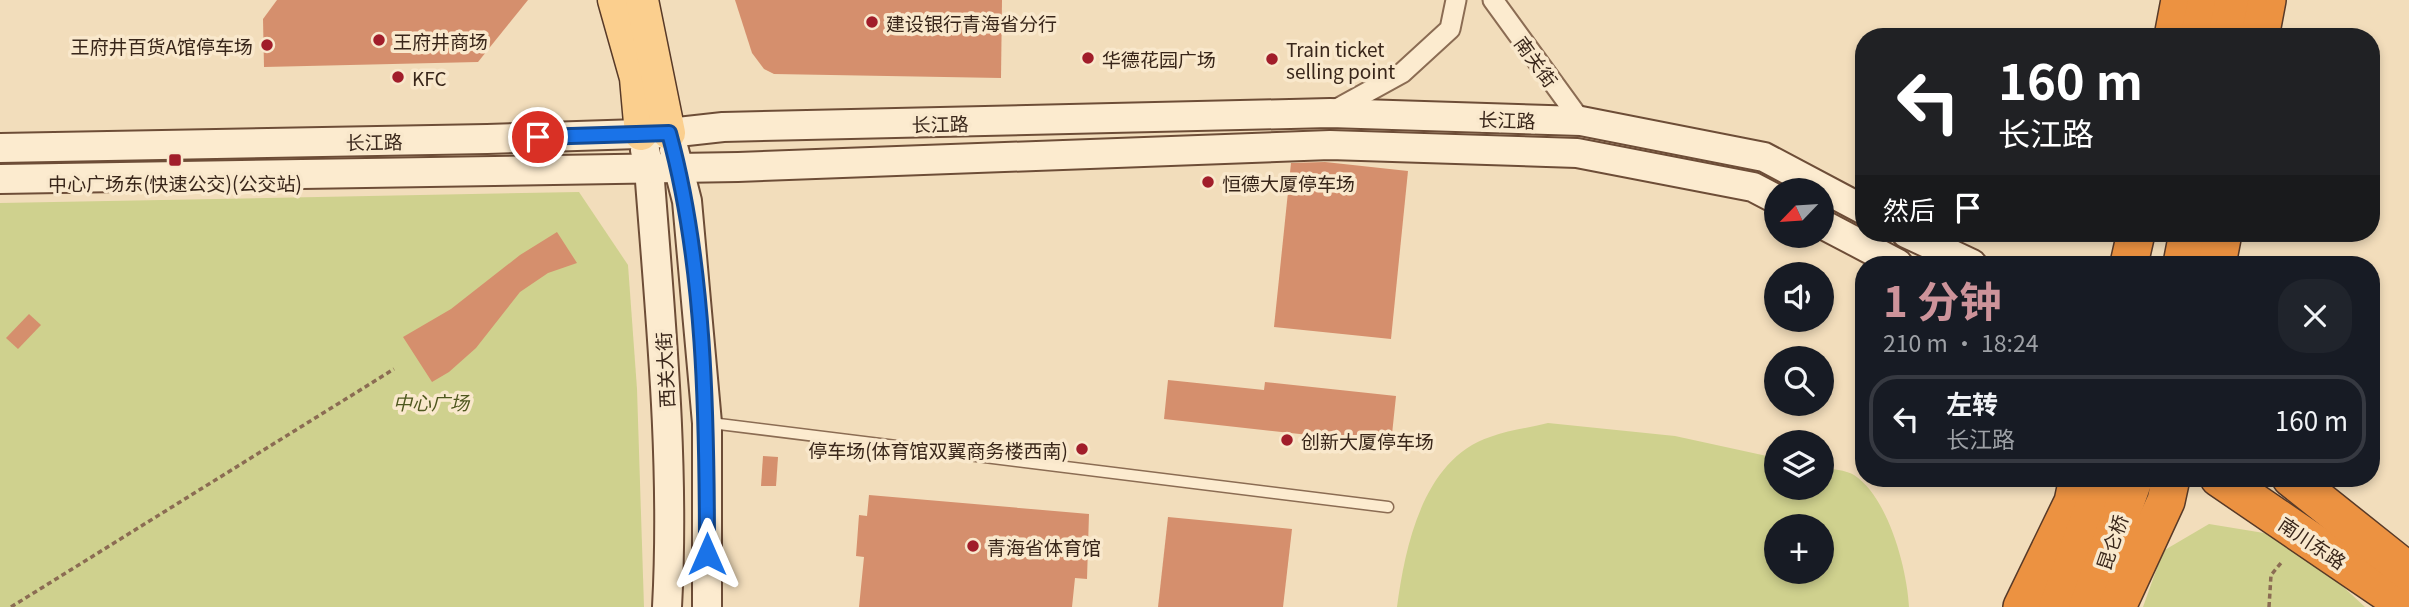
<!DOCTYPE html>
<html lang="zh">
<meta charset="utf-8">
<style>
:root{--surface:#171b24;--page:#20242c;--text:#f1f3f6;--muted:#9ea1a6;--line:#363941;--accent:#cd939a}
body{margin:0;font-family:Georgia,"Noto Sans SC",serif;background:var(--page);color:var(--text);height:100vh;display:flex;flex-direction:column;font-size:26px;white-space:nowrap}
*{box-sizing:border-box;margin:0}
p{font-size:23px;color:var(--muted)}
.icon{flex:none;width:38px;height:38px;fill:none;stroke:currentColor;stroke-width:2;stroke-linecap:round;stroke-linejoin:round}
.map{position:relative;flex:1;overflow:hidden}
.panel{position:absolute;left:1855px;top:256px;width:525px;height:231px;display:flex;flex-direction:column;background:var(--surface);border-radius:28px;box-shadow:0 4px 10px #0003}
.panel>*{flex:none}
.top-card{position:absolute;left:1855px;top:28px;width:525px;height:214px;border-radius:28px;box-shadow:0 4px 10px #0003;background:#202124;color:#fff;overflow:hidden}
.needle{width:46px;rotate:245deg}
.controls{position:absolute;left:1764px;top:178px;display:grid;gap:14px}
.controls a{display:grid;place-items:center;width:70px;height:70px;border-radius:50%;background:var(--surface);box-shadow:0 4px 10px #0003;font-size:35px}
.pin{position:absolute;display:grid;place-items:center;width:60px;height:60px;color:#fff;margin:-30px;border:4px solid #fff;border-radius:50%;box-shadow:0 2px 7px #0007}
.me{position:absolute;width:77px;margin:-38px;rotate:0deg;stroke-linejoin:round;filter:drop-shadow(0 0 5px #0008)}
.turn{display:flex;align-items:center;gap:24px;height:147px;padding:0 28px;font-size:32px}
.turn .icon{width:91px;height:91px;stroke-width:2.5}
.turn b{display:block;font-size:49px;line-height:60px}
.then{display:flex;align-items:center;height:66px;padding:0 28px;background:#0003;gap:14px;font-size:26px}
.round{display:grid;place-items:center;flex:none;width:74px;height:74px;border-radius:28px;background:var(--page)}
.head{display:flex;align-items:center;justify-content:space-between;height:119px;padding:0 28px}
h1{font-size:42px;font-weight:700;line-height:52px;color:var(--accent)}
ul{padding:0;list-style:none}
li{display:flex;align-items:center;gap:21px;height:88px;margin:0 14px 10px;padding:0 14px;border:4px solid var(--line);border-radius:28px}
li div{flex:1}
li b{display:block;font-size:26px}
li em{font-style:normal}
.map>svg:first-child{display:block}
.green{fill:#cfd18e;fill-rule:evenodd}
.building{fill:#d58f6d}
.lines{fill:none;stroke-linecap:round;stroke-linejoin:round}
.lane-casing{stroke:#8b6c53;stroke-width:13}
.street-casing{stroke:#8b6c53;stroke-width:23}
.secondary-casing{stroke:#6d4d37;stroke-width:32}
.primary-casing{stroke:#583a28;stroke-width:35}
.highway-casing{stroke:#583a28;stroke-width:40}
.path{stroke:#8b6c53;stroke-width:3.5;stroke-dasharray:5 3.5;stroke-linecap:butt}
.lane{stroke:#fcebcf;stroke-width:10}
.street{stroke:#fcebcf;stroke-width:19}
.secondary{stroke:#fcebcf;stroke-width:28}
.primary{stroke:#fbcf8e;stroke-width:32}
.highway{stroke:#ec9241;stroke-width:37}
.route-casing{stroke:#114b97;stroke-width:18}
.route{stroke:#1a73e8;stroke-width:12}
.poi-dot{fill:#a11d2a;stroke:#f9e8cc;stroke-width:2.5}
.labels{text-anchor:middle;dominant-baseline:central;stroke-width:7;stroke-linejoin:round;paint-order:stroke}
.poi-label{font-size:19px;fill:#39261a;stroke:#f9e8cc;text-anchor:start}
.street-label{font-size:19px;fill:#39261a;stroke:#f9e8cc}
.park-label{font-size:19px;font-style:italic;fill:#4e571e;stroke:#f9e8cc}
</style>
<div class="map">
<svg width="2409" height="607" viewBox="0 0 2409 607">
<rect width="100%" height="100%" fill="#f2ddbb"/>
<g class="green">
<path d="M579,192l49,73 9,124 7,218h-644v-404z"/>
<path d="M1548,423l127,13 101,22v30h46v-20c9,1 24,2 32,7 34,22 53,93 55,132h-512c8,-60 26,-148 93,-170 19,-7 39,-9 58,-14zM1776,527h46v45h-46z"/>
<path d="M2209,524l55,9 34,12 67,62h-222l20,-56z"/>
</g>
<g class="building">
<path d="M277,0h251l-50,62 -214,5 -1,-48z"/>
<path d="M735,0h267l-1,78 -227,-4 -10,-5 -12,-16z"/>
<path d="M1325,162l83,9 -17,168 -117,-12 17,-164z"/>
<path d="M557,232l20,31 -29,10 -28,19 -44,56 -27,24 -17,10 -29,-45 48,-28 69,-54z"/>
<path d="M29,314l12,11 -23,24 -12,-11z"/>
<path d="M1168,380l96,10 1,-8 131,14 -5,48 -227,-25z"/>
<path d="M763,456l15,1 -2,29h-15z"/>
<path d="M869,495l220,19 -2,65 -12,-1 -3,29h-213l5,-50 -8,-1 3,-41 8,1z"/>
<path d="M1168,517l124,12 -9,78h-125z"/>
</g>
<g class="lines">
<defs>
<path id="lane" d="M711,423l677,84"/>
<g id="street">
<path d="M1493,0l88,121"/>
<path d="M1333,111l69,-38 48,-44 6,-29"/>
</g>
<g id="secondary">
<path d="M0,148l487,-9 182,-6 54,-6 607,-14 251,8 183,36 100,53"/>
<path d="M645,150l4,18c11,146 26,293 18,439"/>
<path d="M674,150l13,51 20,222v184"/>
<path d="M0,179l738,-12 592,-22 247,8 176,34 23,12"/>
<path d="M1822,224l76,40"/>
<path d="M1906,233l66,31"/>
</g>
<g id="primary">
<path d="M614,0l22,78 5,56"/>
<path d="M642,0l27,133"/>
</g>
<g id="highway">
<path d="M2173,37l7,-37"/>
<path d="M2199,37l8,-37"/>
<path d="M2227,37l7,-37"/>
<path d="M2260,37l7,-37"/>
<path d="M2129,264l7,-31"/>
<path d="M2182,264l6,-31"/>
<path d="M2217,264l6,-31"/>
<path d="M2219,478l189,129"/>
<path d="M2291,478l118,94"/>
<path d="M2022,607l51,-105 5,-24"/>
<path d="M2058,607l46,-129"/>
<path d="M2088,607l46,-129"/>
<path d="M2117,607l49,-106 5,-23"/>
</g>
</defs>
<use href="#lane" class="lane-casing"/>
<use href="#street" class="street-casing"/>
<use href="#secondary" class="secondary-casing"/>
<use href="#primary" class="primary-casing"/>
<use href="#highway" class="highway-casing"/>
<g class="path">
<path d="M11,607l383,-238"/>
<path d="M2269,607l2,-32 10,-12"/>
</g>
<use href="#lane" class="lane"/>
<use href="#street" class="street"/>
<use href="#secondary" class="secondary"/>
<use href="#primary" class="primary"/>
<use href="#highway" class="highway"/>
</g>
<g class="lines">
<defs>
<path id="route" d="M538,137l131,-4c36,131 38,285 38,421"/>
</defs>
<use href="#route" class="route-casing"/>
<use href="#route" class="route"/>
</g>
<g class="poi-dot">
<circle cx="872" cy="22" r="7"/>
<circle cx="379" cy="40" r="7"/>
<circle cx="267" cy="45" r="7"/>
<circle cx="1088" cy="58" r="7"/>
<circle cx="1272" cy="59" r="7"/>
<circle cx="398" cy="77" r="7"/>
<rect x="168" y="153" width="14" height="14" rx="3.5"/>
<circle cx="1208" cy="182" r="7"/>
<circle cx="1287" cy="440" r="7"/>
<circle cx="1082" cy="449" r="7"/>
<circle cx="973" cy="546" r="7"/>
</g>
<g class="labels">
<g class="poi-label">
<text x="886" y="22">建设银行青海省分行</text>
<text x="393" y="40">王府井商场</text>
<text x="253" y="45" text-anchor="end">王府井百货A馆停车场</text>
<text x="1286" y="48">Train ticket<tspan x="1286" dy="22">selling point</tspan></text>
<text x="1102" y="58">华德花园广场</text>
<text x="412" y="77">KFC</text>
<text x="175" y="182" text-anchor="middle">中心广场东(快速公交)(公交站)</text>
<text x="1222" y="182">恒德大厦停车场</text>
<text x="1301" y="440">创新大厦停车场</text>
<text x="1068" y="449" text-anchor="end">停车场(体育馆双翼商务楼西南)</text>
<text x="987" y="546">青海省体育馆</text>
</g>
<g class="street-label">
<text transform="translate(1537 61) rotate(54)">南关街</text>
<text transform="translate(1507 119) rotate(2)">长江路</text>
<text transform="translate(940 123) rotate(-1)">长江路</text>
<text transform="translate(374 141) rotate(-1)">长江路</text>
<text transform="translate(664 370) rotate(-93)">西关大街</text>
<text transform="translate(2111 542) rotate(-71)">昆仑桥</text>
<text transform="translate(2313 542) rotate(34)">南川东路</text>
</g>
<g class="park-label">
<text x="431" y="401">中心广场</text>
</g>
</g>
</svg>
<div class="controls">
<a><svg class="needle" viewBox="-14 -14 28 28"><path d="M0-13l5 13h-10z" fill="#e53935"/><path d="M0 13l5-13h-10z" fill="#9ea1a6"/></svg></a>
<a><svg class="icon" aria-label="sound" viewBox="0 0 24 24"><path d="M4 9h4l5-4v14l-5-4H4zM17 9q2 3 0 6"/></svg></a>
<a><svg class="icon" aria-label="search" viewBox="0 0 24 24"><circle cx="10" cy="10" r="6"/><path d="M15 15l6 6"/></svg></a>
<a><svg class="icon" aria-label="layers" viewBox="0 0 24 24"><path d="M12 4l9 5-9 5-9-5zM3 14l9 5 9-5"/></svg></a>
<a>+</a>
</div>
<div class="pin" style="left:538px;top:137px;background:#d93025"><svg class="icon" aria-label="arrive" viewBox="0 0 24 24"><path d="M6 21V4h12l-3 4 3 4H6"/></svg></div>
<svg class="me" style="left:707px;top:554px" viewBox="-20 -20 40 40"><path d="M0-17L14 15 0 8-14 15z" fill="#1a73e8" stroke="#fff" stroke-width="4"/></svg>
<div class="top-card">
<div class="turn"><svg class="icon" aria-label="left" viewBox="0 0 24 24"><path d="M17 20v-9H6M10 6l-5 5 5 5"/></svg><div><b>160 m</b>长江路</div></div>
<div class="then">然后<svg class="icon" aria-label="arrive" viewBox="0 0 24 24"><path d="M6 21V4h12l-3 4 3 4H6"/></svg></div>
</div>
<section class="panel">
<div class="head"><div><h1>1 分钟</h1><p>210 m · 18:24</p></div><a class="round"><svg class="icon" aria-label="close" viewBox="0 0 24 24"><path d="M6 6l12 12M18 6L6 18"/></svg></a></div>
<ul>
<li><svg class="icon" aria-label="left" viewBox="0 0 24 24"><path d="M17 20v-9H6M10 6l-5 5 5 5"/></svg><div><b>左转</b><p>长江路</p></div><em>160 m</em></li>
</ul>
</section>
</div>
